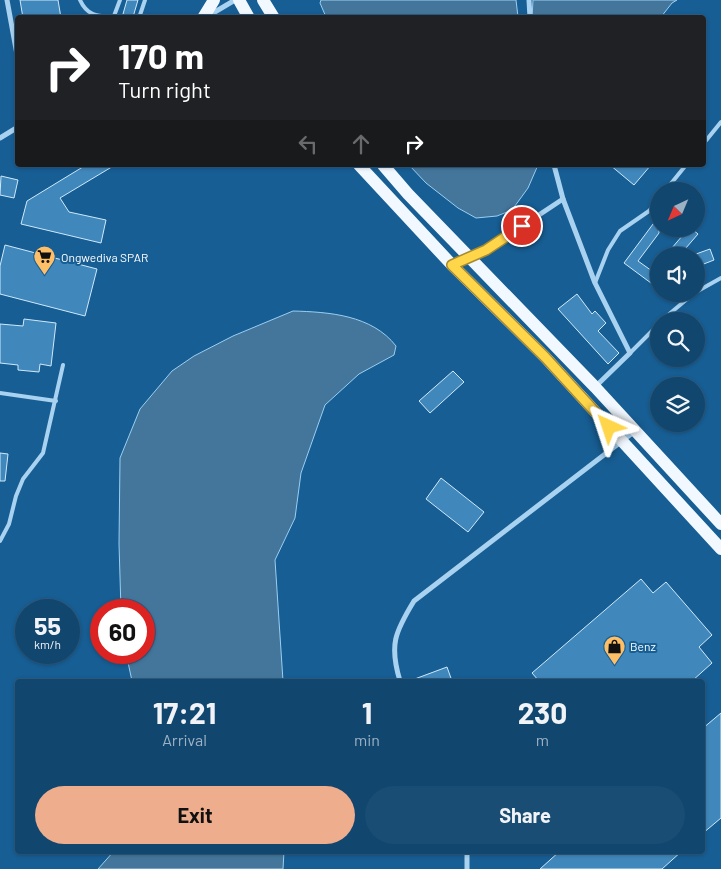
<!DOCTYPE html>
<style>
:root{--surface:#11466f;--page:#1a4d74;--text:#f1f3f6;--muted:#9cb1c3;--line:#305e82;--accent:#eead8d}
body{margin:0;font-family:Barlow,sans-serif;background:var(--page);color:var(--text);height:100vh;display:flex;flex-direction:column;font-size:19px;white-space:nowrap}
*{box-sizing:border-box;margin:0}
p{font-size:16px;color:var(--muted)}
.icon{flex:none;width:28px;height:28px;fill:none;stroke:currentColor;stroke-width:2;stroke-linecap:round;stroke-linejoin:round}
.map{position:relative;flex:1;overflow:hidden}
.sheet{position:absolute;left:15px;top:679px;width:690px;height:175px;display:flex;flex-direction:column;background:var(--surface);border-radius:5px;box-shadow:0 1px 4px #0004,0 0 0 1px var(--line)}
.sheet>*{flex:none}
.top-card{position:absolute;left:15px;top:15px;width:691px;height:152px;border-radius:5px;box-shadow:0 1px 4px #0004,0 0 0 1px var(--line);background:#202124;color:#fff;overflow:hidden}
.needle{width:32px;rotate:224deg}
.tools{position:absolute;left:650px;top:182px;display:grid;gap:10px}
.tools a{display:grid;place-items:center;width:55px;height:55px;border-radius:50%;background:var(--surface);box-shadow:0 1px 4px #0004,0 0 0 1px var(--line);font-size:25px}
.speed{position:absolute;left:15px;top:599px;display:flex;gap:10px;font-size:25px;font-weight:700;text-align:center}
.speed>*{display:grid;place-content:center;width:65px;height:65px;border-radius:50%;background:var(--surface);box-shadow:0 1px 4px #0004,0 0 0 1px var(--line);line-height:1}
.speed small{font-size:12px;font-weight:400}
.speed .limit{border:8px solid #d22;background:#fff;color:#111}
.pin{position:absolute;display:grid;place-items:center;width:42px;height:42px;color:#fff;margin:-21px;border:2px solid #fff;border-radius:50%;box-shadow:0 1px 5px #0007}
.me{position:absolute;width:55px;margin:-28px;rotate:318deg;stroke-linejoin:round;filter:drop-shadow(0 0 4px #0008)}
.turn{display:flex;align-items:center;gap:18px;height:105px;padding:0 20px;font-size:22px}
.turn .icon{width:65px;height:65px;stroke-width:2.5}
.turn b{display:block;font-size:35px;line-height:42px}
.lanes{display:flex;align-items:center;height:48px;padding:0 20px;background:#0003;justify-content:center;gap:25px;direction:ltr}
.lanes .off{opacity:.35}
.eta{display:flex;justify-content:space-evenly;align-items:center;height:85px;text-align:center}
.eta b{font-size:30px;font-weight:700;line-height:35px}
.action{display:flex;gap:10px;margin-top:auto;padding:10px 20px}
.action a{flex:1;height:58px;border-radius:30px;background:var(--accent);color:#111;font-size:20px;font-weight:700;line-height:58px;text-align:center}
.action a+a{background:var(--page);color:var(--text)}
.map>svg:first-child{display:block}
.water{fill:#44769c;stroke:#9acff3}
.building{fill:#4087bb;stroke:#cfe9fb}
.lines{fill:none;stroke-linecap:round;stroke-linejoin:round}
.lane{stroke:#a8d2f0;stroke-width:4}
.street{stroke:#a8d2f0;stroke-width:5}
.primary{stroke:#f1f8ff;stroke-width:12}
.route-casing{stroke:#a68a30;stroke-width:12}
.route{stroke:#ffd54a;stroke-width:9}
.labels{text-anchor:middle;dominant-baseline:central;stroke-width:4;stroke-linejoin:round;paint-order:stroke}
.poi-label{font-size:12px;fill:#fff;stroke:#175e94;text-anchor:start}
</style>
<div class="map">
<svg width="721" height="869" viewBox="0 0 721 869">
<rect width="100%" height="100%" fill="#175e94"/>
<g class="water">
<path d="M321,0h195l2,17 -137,1v-3l-3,3 -52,-1 -6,-14z"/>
<path d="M533,0h144l-5,3 -11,14 -129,1z"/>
<path d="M409,165h129l-10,23 -16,22 -15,6 -21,2 -18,-10 -32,-25z"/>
<path d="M293,311c36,1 79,4 103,35l-2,9 -35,19 -34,31 -24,68 -6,45 -20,42 8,121h-151l-6,-28 18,-1v-42h-23l-2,-66 1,-86 20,-49 32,-38 22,-15 39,-20z"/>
<path d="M114,851h170l-1,18h-185z"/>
</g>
<g class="building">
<path d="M20,0h38l3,18h-38z"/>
<path d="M127,0h11l-5,17 -10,-3z"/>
<path d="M86,165h29l-55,33 9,14 37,8 -5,23 -80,-19 6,-23z"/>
<path d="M610,165h41l-17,20z"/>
<path d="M1,176l17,4 -4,18 -14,-3z"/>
<path d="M659,216v17l-21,28 21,15v13l-35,-26z"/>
<path d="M676,229h16l6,5 -19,22 -8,-7 12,-14z"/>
<path d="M5,245l92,24 -12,47 -85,-22v-28z"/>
<path d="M710,249l4,11 -18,7v-13z"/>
<path d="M577,294l15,20 3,-3 11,12 -8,8 21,22 -11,11 -50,-55z"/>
<path d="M24,319l32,4 -5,43 -11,-2 -1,8 -21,-2v-5l-18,-2v-39l23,2z"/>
<path d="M453,371l11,11 -34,31 -11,-12z"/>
<path d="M0,453l8,1 -3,27h-5z"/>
<path d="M441,478l43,34 -16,20 -42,-33z"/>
<path d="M641,579l12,14 13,-11 46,53 -13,12 13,16 -20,18h-153l-7,-8z"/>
<path d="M447,667l5,14h-40v-1z"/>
<path d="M721,713v105l-19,16v-105z"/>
<path d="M560,851h122l-20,18h-122z"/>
</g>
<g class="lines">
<g class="lane">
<path d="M80,0c9,20 23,15 42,18"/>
<path d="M114,16l6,-16"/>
<path d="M139,18l6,-18"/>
<path d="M704,143l17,-21"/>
<path d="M665,191l21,-26"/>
<path d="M595,283l13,-33 12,-19 29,-20 10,-12"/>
<path d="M696,292l25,-14"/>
<path d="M661,321l32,-27"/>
<path d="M630,353l29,-29"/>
<path d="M0,393l56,8"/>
<path d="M0,541l9,-17 7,-28 7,-17 20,-26 20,-88"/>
</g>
<g class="street">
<path d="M7,0l11,60"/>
<path d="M529,0l1,18"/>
<path d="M208,16l27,-16"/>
<path d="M0,138l18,-11"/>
<path d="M563,199l32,84 35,70 -35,34"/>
<path d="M453,265l33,-15 77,-51 -9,-34"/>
<path d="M400,681c-11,-36 -5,-49 14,-80l221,-170"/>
<path d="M467,869v-18"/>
</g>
<g class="primary">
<path d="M239,0l10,18"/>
<path d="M263,0l11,18"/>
<path d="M203,18l11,-18"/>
<path d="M359,165l93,100 93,92 176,192"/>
<path d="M383,165l25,29 187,193 126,137"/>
</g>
</g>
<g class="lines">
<defs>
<path id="route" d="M522,226l-36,24 -34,15 93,92 64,70"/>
</defs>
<use href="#route" class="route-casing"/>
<use href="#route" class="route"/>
</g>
<defs>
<symbol id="supermarket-pin" viewBox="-11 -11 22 30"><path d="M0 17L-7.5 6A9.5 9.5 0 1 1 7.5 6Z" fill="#ffbf67" stroke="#175e94"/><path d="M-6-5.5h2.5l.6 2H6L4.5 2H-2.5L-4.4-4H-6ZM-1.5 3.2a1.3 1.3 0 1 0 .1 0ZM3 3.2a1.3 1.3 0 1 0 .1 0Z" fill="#111"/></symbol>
<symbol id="shop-pin" viewBox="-11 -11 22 30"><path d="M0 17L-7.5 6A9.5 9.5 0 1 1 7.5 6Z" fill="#ffbf67" stroke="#175e94"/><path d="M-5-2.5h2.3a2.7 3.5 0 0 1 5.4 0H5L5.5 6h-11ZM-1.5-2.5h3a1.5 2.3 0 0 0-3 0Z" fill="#111"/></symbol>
</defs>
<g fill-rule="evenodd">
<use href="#supermarket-pin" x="32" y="244" width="25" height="34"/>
<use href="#shop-pin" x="602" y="634" width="25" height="34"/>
</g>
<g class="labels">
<g class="poi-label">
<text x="61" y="257">Ongwediva SPAR</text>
<text x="630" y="646">Benz</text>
</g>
</g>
</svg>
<div class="tools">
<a><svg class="needle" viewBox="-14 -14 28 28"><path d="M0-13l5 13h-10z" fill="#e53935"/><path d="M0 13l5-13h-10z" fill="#9cb1c3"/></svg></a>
<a><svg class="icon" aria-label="sound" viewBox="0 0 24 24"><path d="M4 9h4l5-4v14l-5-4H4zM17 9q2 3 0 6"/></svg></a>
<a><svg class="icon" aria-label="search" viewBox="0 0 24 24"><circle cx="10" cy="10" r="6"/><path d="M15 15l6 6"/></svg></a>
<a><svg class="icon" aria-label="layers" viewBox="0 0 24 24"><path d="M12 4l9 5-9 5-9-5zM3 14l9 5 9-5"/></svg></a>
</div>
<div class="speed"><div>55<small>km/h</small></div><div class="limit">60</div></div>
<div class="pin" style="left:522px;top:226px;background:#d93025"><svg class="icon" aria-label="arrive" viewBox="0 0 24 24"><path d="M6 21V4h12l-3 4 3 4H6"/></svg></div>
<svg class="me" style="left:609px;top:427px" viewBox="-20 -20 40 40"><path d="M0-17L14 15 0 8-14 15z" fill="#ffd54a" stroke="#fff" stroke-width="4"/></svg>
<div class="top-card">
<div class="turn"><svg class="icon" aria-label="right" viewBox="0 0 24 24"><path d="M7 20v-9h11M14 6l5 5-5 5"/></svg><div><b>170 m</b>Turn right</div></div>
<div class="lanes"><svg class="icon off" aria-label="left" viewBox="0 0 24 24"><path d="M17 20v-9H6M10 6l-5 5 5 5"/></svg><svg class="icon off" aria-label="ahead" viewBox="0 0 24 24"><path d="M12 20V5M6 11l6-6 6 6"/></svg><svg class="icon" aria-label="right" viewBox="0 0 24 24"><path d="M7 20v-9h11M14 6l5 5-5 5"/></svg></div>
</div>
<section class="sheet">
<div class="eta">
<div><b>17:21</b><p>Arrival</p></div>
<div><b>1</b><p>min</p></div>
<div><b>230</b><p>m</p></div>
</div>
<div class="action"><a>Exit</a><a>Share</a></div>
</section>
</div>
